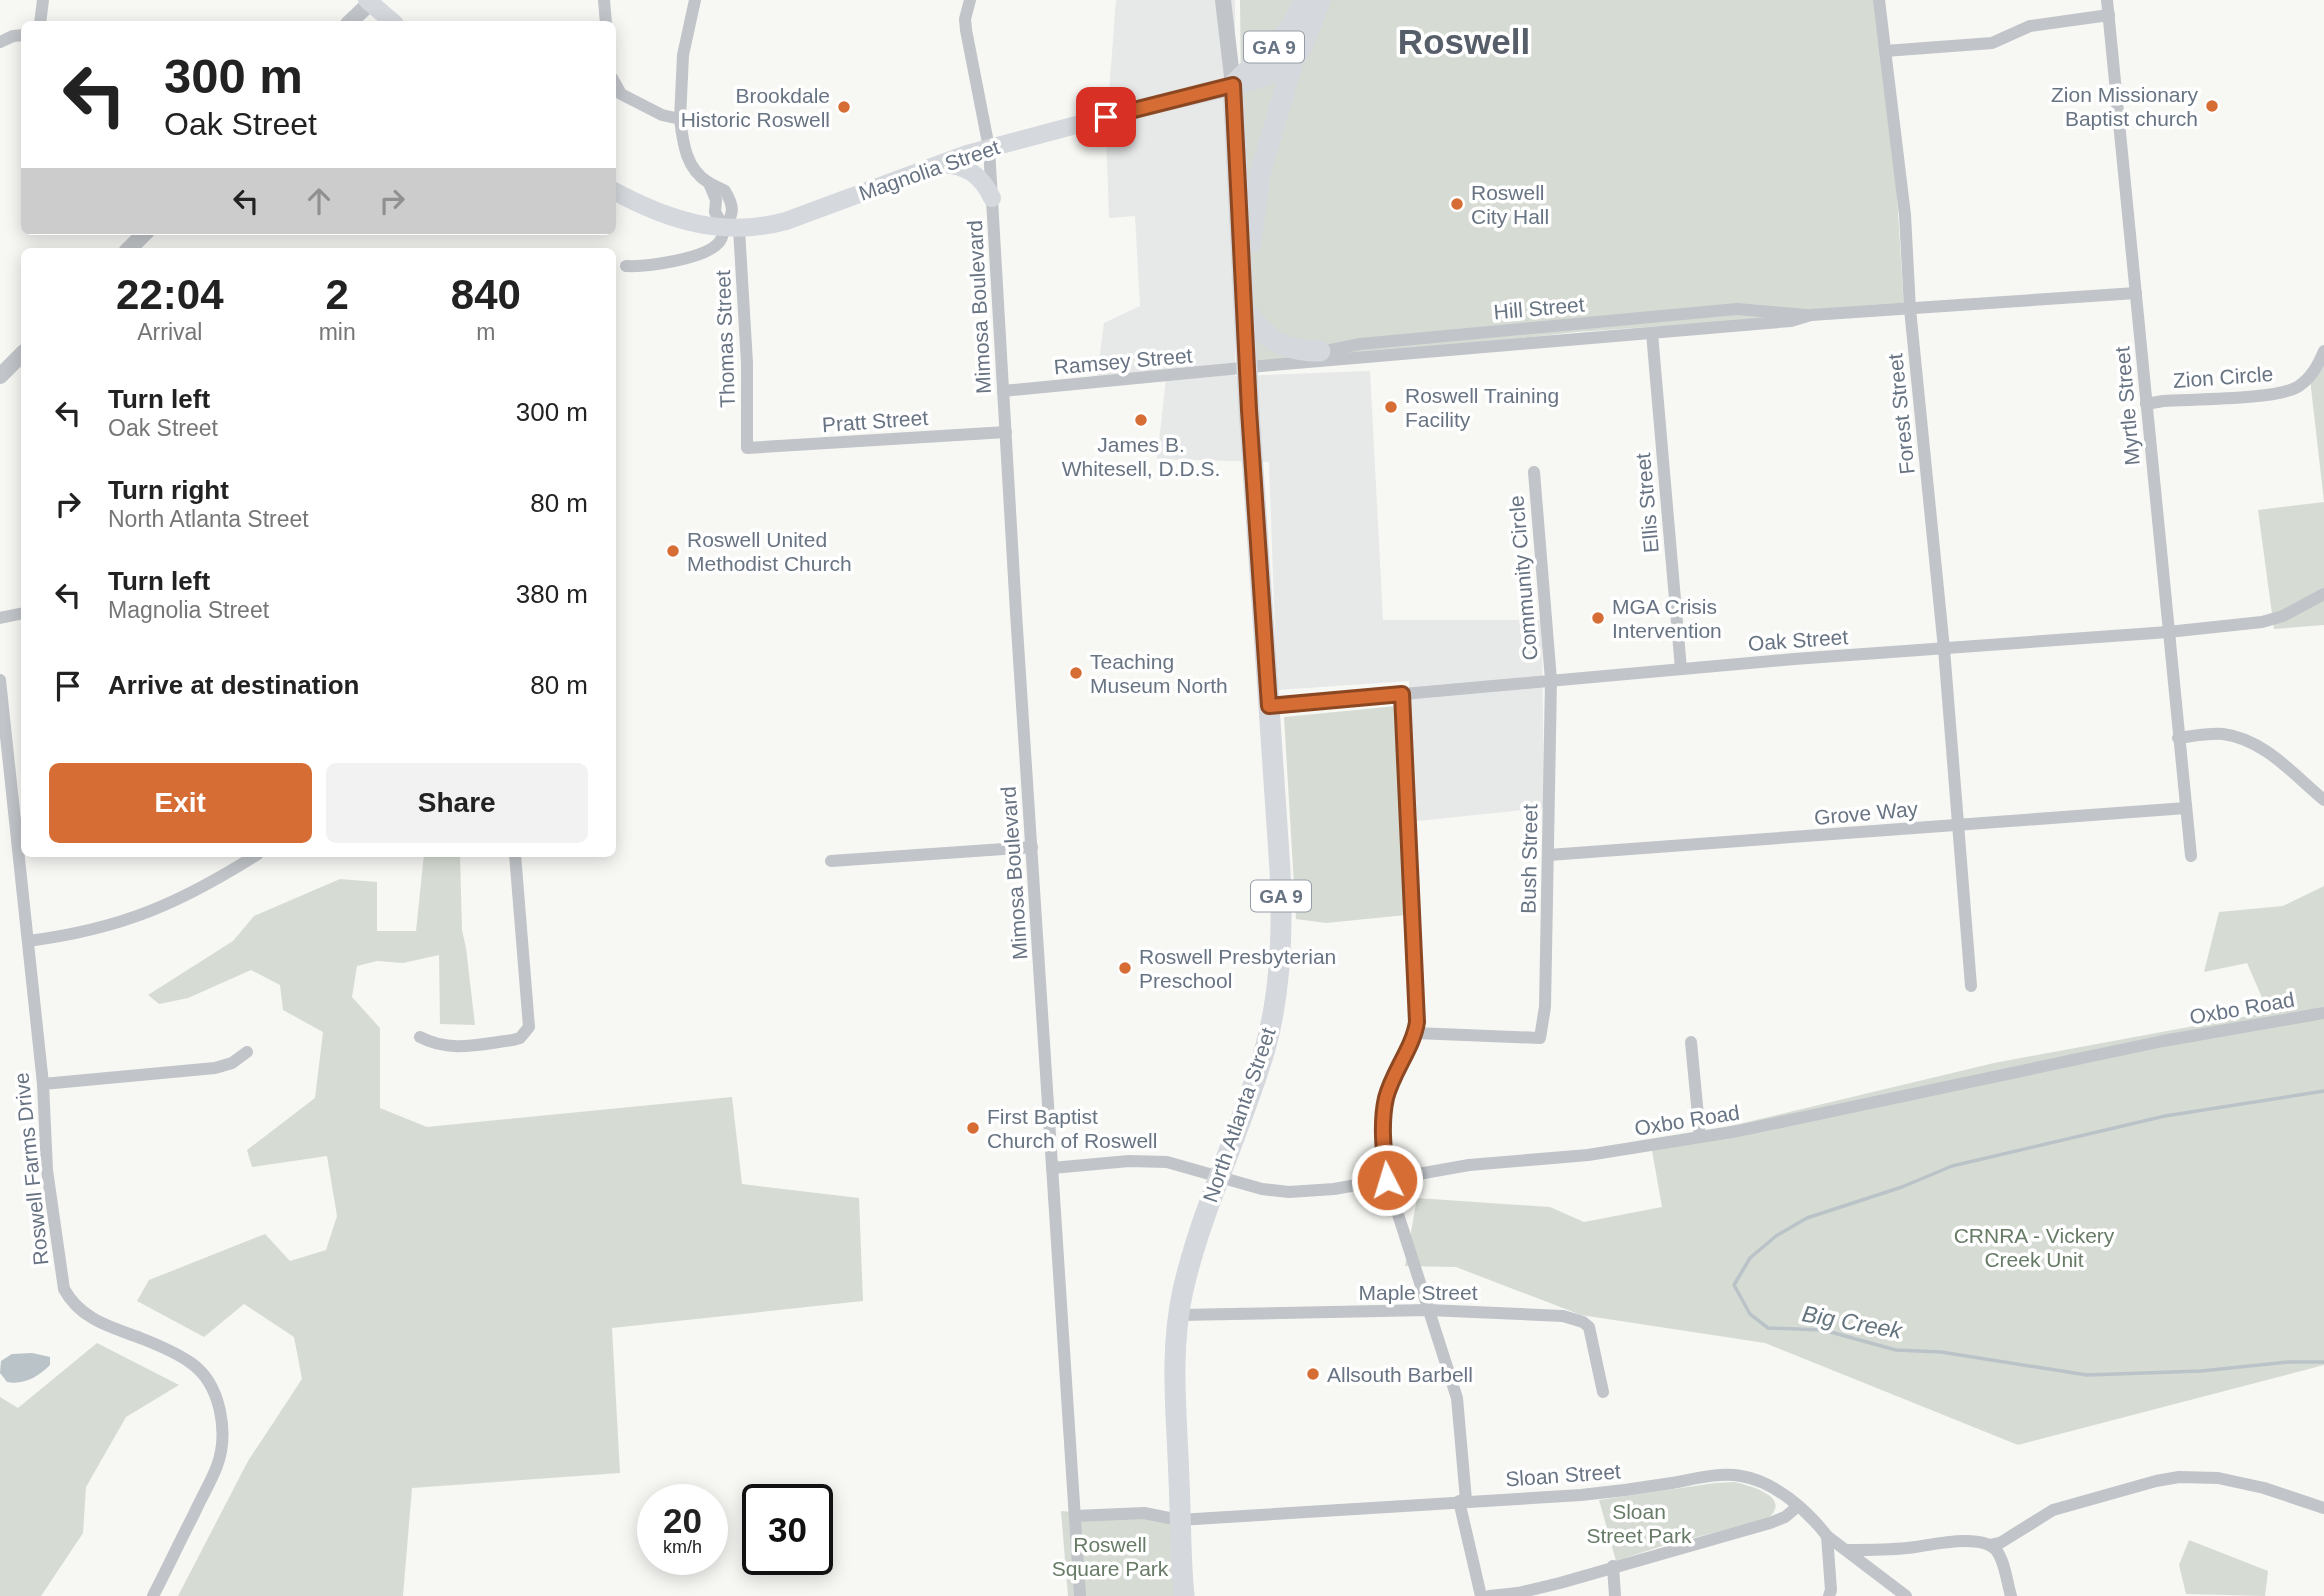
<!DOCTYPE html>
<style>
:root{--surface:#fff;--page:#f2f2f2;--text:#222;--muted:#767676;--accent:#d66d35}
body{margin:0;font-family:Helvetica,sans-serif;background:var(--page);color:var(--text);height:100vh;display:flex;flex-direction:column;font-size:26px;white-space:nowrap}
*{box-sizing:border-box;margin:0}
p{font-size:23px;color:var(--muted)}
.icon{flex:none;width:38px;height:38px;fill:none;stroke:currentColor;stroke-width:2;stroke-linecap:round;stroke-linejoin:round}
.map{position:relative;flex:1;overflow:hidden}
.side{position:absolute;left:21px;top:248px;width:595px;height:609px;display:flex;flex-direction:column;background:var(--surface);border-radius:10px;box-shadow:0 4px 18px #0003}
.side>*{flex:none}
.banner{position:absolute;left:21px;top:21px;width:595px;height:214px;border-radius:10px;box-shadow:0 4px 18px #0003;background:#fff;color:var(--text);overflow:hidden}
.speed{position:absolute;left:637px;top:1484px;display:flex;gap:14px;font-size:35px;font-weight:700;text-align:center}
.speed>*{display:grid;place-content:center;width:91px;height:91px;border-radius:50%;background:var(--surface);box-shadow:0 4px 18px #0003;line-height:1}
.speed small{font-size:18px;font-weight:400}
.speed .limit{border:4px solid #111;border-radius:10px;background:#fff;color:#111}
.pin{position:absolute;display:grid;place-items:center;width:60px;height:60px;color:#fff;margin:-30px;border-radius:14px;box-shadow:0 4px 10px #0006}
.me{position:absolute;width:77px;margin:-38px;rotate:355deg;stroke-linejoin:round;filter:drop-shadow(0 0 5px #0008)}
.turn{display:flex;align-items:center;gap:24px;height:147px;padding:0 28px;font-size:32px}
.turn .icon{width:91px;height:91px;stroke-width:2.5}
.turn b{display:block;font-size:49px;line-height:60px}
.lanes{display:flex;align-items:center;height:66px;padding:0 28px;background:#0003;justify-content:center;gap:35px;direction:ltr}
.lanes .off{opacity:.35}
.eta{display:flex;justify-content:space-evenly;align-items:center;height:119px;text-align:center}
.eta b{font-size:42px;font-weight:700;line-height:49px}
.button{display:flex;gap:14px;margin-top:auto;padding:14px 28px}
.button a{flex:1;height:80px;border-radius:10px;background:var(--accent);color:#fff;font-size:28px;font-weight:700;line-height:80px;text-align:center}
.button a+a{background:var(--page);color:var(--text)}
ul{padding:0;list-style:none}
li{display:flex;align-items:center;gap:21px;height:91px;padding:0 28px}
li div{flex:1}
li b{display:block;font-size:26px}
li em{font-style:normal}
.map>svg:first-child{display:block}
.built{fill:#e7e9e8}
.green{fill:#d6dcd4}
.water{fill:#bac3c8}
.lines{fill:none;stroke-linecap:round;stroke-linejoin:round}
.stream{stroke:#bac3c8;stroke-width:3.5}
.minor{stroke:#c1c4c8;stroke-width:12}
.tertiary{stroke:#c1c4c8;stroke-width:16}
.secondary{stroke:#d5d8dc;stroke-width:18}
.trunk{stroke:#d5d8dc;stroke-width:21}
.route-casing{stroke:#8b4722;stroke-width:18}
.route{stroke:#d66d35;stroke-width:12}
.poi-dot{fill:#d66d35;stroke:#fff;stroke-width:2.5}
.labels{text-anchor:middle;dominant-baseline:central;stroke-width:7;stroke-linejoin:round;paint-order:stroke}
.shield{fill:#fff;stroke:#959ea8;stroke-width:2}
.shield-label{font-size:19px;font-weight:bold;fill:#687483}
.poi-label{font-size:21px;fill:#687483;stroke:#fff;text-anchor:start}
.street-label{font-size:21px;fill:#687483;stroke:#fff}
.park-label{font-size:21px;fill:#687b67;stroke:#fff}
.water-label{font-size:23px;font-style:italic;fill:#64757f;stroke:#fff}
.town-label{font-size:35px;font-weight:bold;fill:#565e69;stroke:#fff}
</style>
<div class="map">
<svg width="2324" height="1596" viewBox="0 0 2324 1596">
<rect width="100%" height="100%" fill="#f7f7f4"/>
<path class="built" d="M1116,0h119v376l135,-5 13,249h159l2,188 -127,13 -8,-140 -132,9 -8,-228 -112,-3 10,-89 -70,6 7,-53 36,-17 -5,-90 -26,2 -3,-86z"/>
<g class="green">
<path d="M1240,0h645l19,309 -327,23 -320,34 -16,-277z"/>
<path d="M2324,355v270l-50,4 -16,-119 66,-8 -14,-123z"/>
<path d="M1397,706l9,209 -80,8 -30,-4 -12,-202z"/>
<path d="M424,854h36l2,76 4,18 9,77 -35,-1 -1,-69 -36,8 -26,-2 -20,5 -5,31 28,31v80l47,19 305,-30 10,87 117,14 4,103 -251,27 8,145 -208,15 -9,108h-225l70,-135 54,-82 -8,-42 -50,-33 -40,33 -67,-36 12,-21 116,-46 25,27 36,-11 11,-34 -10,-60 -75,11 -5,-17 68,-52 8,-66 -40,-22 -3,-25 -29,-15 -63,28 -29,6 -11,-9 85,-54 21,-25 86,-37 37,3v49h39z"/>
<path d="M2324,886v479l-306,80 -253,-102 -184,-28 -125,-48 -51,-1 12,-68 133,9 34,15 78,-15 -11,-62 343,-82 265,-49 8,-5 -20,-46 -43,9 15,-60 64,-6z"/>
<path d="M97,1343l82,42 -53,32 -40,70 -3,46 -42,63h-41v-199l18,11z"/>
<path d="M1735,1482c15,4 59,15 32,37l-105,27 -46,15 -17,-61 116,-17z"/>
<path d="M1061,1511l118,9 8,76h-119z"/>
<path d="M2189,1540l79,31 -3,25 -79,-2 -7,-29z"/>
</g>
<path class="water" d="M32,1353l18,4v8c-12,12 -26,20 -43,17l-7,-9 1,-12 11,-7z"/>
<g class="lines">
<path class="stream" d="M2324,1091l-159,25 -213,50 -50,21 -95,31 -31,18 -26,22 -16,27 16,29 18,14 55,2 73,20 45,2 146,23 114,-4 88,-9h35"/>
<g class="minor">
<path d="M604,0l2,24"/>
<path d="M970,0l-5,19 1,11 23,118 27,465 64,983"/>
<path d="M1879,0l26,215 5,94 34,340 27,337"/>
<path d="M2107,0l84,856"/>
<path d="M40,24l3,-24"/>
<path d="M0,42l13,-6 11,-1"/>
<path d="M1885,51l107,-8 38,-17 79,-11"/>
<path d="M612,78l9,16 41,21 18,4c3,25 6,50 29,64 5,3 11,5 16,8 9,15 9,21 1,35 -3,5 -3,11 -6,15 -12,18 -74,26 -94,25"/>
<path d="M680,119l3,-64 12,-55"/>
<path d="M709,183l7,17 -1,12 9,16"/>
<path d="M739,229l8,134v85l259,-16"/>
<path d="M1652,333l29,336"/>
<path d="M1316,353l44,-9 377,-35 69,6"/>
<path d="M1003,391l269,-26 519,-44 20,-6 325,-22"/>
<path d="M2146,404l17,-3c28,-2 116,-1 136,-15 13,-9 19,-21 25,-35"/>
<path d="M0,618l24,-5"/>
<path d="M0,680l43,404 4,86 17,119c17,31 47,38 79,50 15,6 34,14 48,24 30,21 38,70 26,103 -6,16 -16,32 -23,48 -14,27 -27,55 -41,82"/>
<path d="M1402,694l15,328 -2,11 -11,21 -18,44 -4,35 5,47 70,218 9,102"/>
<path d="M1269,706l525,-47 374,-27 94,-10 21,-6 41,-22"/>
<path d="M2178,738c15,-2 30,-5 45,-4 41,5 71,41 101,66"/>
<path d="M1549,855c212,-14 424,-32 637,-47"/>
<path d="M831,861l201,-14"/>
<path d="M28,941c93,-12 151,-37 230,-87"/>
<path d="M1415,1033l125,5 5,-31 6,-327 -17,-208"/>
<path d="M420,1037c30,16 60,7 93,3l7,-2 9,-11 -14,-173"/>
<path d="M1691,1042l9,95"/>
<path d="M43,1084l172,-16 17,-5 15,-11"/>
<path d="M1052,1168l77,-7 38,1 95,27 27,3 45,-3 135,-24 119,-10 150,-24 425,-90 161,-28"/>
<path d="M1179,1315l249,-5 135,6 20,6 6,5 14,65"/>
<path d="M1459,1501l22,95"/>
<path d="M1075,1516l69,-3 35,7 402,-25c31,-3 61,-7 91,-12 22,-4 47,-11 69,-7 33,5 66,34 86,60l79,60"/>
<path d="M1827,1536l4,54 -2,6"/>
<path d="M1990,1545l10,-2 53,-33 103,-29 23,-4 39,1 46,10 60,20"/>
<path d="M1848,1550c19,0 39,0 59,-2 21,-2 73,-16 89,2 9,11 11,33 15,46"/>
<path d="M1613,1566l2,30"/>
<path d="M1489,1596l29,-3 42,-10 210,-60 15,-6 12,-10"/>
</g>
<g class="tertiary">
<path d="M1223,0l10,85"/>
<path d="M348,24l22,-21"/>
<path d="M126,252l21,-21"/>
<path d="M0,376l24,-24"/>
</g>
<g class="secondary">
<path d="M367,0l28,24"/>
<path d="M942,164c25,1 40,12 50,34"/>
<path d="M612,190c57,31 111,48 174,31l181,-67 162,-43 123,-29 29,-12 13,-11"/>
</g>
<g class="trunk">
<path d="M1251,242l9,-68 34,-115 9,-13 17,-46"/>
<path d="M1244,308c21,31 38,43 76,43"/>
<path d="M1184,1596c-4,-39 -3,-77 -5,-116 -2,-64 -10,-127 4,-190 19,-83 58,-159 82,-241 16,-57 18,-119 15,-179l-31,-460 -16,-325c27,-28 58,-47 71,-85"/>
</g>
</g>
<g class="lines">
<defs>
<path id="route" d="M1106,117l127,-32 16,325 20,296 133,-12 15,328c-4,26 -24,49 -31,76 -6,27 -2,55 1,82"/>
</defs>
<use href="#route" class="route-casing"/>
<use href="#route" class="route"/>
</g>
<g class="poi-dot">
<circle cx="2212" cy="106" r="7"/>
<circle cx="844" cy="107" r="7"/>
<circle cx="1457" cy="204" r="7"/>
<circle cx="1391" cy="407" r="7"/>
<circle cx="1141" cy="420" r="7"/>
<circle cx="673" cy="551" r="7"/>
<circle cx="1598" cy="618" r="7"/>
<circle cx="1076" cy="673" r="7"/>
<circle cx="1125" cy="968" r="7"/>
<circle cx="973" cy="1128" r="7"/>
<circle cx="1313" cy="1374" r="7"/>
</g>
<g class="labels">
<g class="shield">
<rect x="1244" y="31.5" width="60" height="31" rx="5"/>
<rect x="1251" y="880.5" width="60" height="31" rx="5"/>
</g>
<g class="shield-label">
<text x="1274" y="47">GA 9</text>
<text x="1281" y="896">GA 9</text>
</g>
<g class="poi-label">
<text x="2198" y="94" text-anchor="end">Zion Missionary<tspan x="2198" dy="24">Baptist church</tspan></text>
<text x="830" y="95" text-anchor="end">Brookdale<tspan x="830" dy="24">Historic Roswell</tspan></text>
<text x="1471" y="192">Roswell<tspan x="1471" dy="24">City Hall</tspan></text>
<text x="1405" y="395">Roswell Training<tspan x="1405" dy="24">Facility</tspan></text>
<text x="1141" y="444" text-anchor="middle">James B.<tspan x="1141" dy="24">Whitesell, D.D.S.</tspan></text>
<text x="687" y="539">Roswell United<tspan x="687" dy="24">Methodist Church</tspan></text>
<text x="1612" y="606">MGA Crisis<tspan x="1612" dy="24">Intervention</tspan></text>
<text x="1090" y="661">Teaching<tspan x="1090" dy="24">Museum North</tspan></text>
<text x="1139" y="956">Roswell Presbyterian<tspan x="1139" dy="24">Preschool</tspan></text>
<text x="987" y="1116">First Baptist<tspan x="987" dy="24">Church of Roswell</tspan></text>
<text x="1327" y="1374">Allsouth Barbell</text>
</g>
<g class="street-label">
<text transform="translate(929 170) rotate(-19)">Magnolia Street</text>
<text transform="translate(979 307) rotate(-93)">Mimosa Boulevard</text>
<text transform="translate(1539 308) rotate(-5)">Hill Street</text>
<text transform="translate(725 339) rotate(-92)">Thomas Street</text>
<text transform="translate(1123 361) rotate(-5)">Ramsey Street</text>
<text transform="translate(2223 377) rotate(-4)">Zion Circle</text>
<text transform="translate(2127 406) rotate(-95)">Myrtle Street</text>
<text transform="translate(1901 414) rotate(-96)">Forest Street</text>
<text transform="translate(875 421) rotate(-4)">Pratt Street</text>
<text transform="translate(1647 503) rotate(-95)">Ellis Street</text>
<text transform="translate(1523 578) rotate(-95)">Community Circle</text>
<text transform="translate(1798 640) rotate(-4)">Oak Street</text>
<text transform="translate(1866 813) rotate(-5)">Grove Way</text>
<text transform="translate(1529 859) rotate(-89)">Bush Street</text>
<text transform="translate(1014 873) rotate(-94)">Mimosa Boulevard</text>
<text transform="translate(2242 1008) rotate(-10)">Oxbo Road</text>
<text transform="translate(1239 1115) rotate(-71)">North Atlanta Street</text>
<text transform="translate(1687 1120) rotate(-9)">Oxbo Road</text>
<text transform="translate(31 1169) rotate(-96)">Roswell Farms Drive</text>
<text x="1418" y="1292">Maple Street</text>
<text transform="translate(1563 1475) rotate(-4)">Sloan Street</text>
</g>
<g class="park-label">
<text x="2034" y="1235">CRNRA - Vickery<tspan x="2034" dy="24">Creek Unit</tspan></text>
<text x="1639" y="1511">Sloan<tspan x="1639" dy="24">Street Park</tspan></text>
<text x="1110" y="1544">Roswell<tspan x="1110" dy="24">Square Park</tspan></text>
</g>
<g class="water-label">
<text transform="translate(1852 1322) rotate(10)">Big Creek</text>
</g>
<g class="town-label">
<text x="1464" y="41">Roswell</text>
</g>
</g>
</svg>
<div class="speed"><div>20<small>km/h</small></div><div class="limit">30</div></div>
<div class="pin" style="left:1106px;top:117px;background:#d93025"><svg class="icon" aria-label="arrive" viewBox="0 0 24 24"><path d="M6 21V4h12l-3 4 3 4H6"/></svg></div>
<svg class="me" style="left:1387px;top:1180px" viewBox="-20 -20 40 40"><circle r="17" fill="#d66d35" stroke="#fff" stroke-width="3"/><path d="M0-11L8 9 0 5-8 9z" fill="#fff"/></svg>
<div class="banner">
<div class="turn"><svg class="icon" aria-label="left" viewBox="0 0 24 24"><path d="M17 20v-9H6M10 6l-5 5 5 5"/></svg><div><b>300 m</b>Oak Street</div></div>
<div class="lanes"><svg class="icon" aria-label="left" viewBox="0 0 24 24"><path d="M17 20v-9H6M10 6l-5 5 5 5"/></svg><svg class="icon off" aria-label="ahead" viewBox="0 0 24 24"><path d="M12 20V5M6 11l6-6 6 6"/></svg><svg class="icon off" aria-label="right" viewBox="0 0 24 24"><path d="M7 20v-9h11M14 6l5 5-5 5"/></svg></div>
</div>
<section class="side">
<div class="eta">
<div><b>22:04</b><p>Arrival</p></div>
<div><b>2</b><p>min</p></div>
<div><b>840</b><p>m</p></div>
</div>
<ul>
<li><svg class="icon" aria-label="left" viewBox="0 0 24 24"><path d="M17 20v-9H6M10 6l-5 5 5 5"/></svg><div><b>Turn left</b><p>Oak Street</p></div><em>300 m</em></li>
<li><svg class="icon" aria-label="right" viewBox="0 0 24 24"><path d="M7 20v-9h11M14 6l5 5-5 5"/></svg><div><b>Turn right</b><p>North Atlanta Street</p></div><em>80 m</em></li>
<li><svg class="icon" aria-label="left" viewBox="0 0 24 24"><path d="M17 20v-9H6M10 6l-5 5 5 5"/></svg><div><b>Turn left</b><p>Magnolia Street</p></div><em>380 m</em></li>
<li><svg class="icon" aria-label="arrive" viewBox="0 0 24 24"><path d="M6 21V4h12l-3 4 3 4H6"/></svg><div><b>Arrive at destination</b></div><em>80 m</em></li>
</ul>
<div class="button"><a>Exit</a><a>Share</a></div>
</section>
</div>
